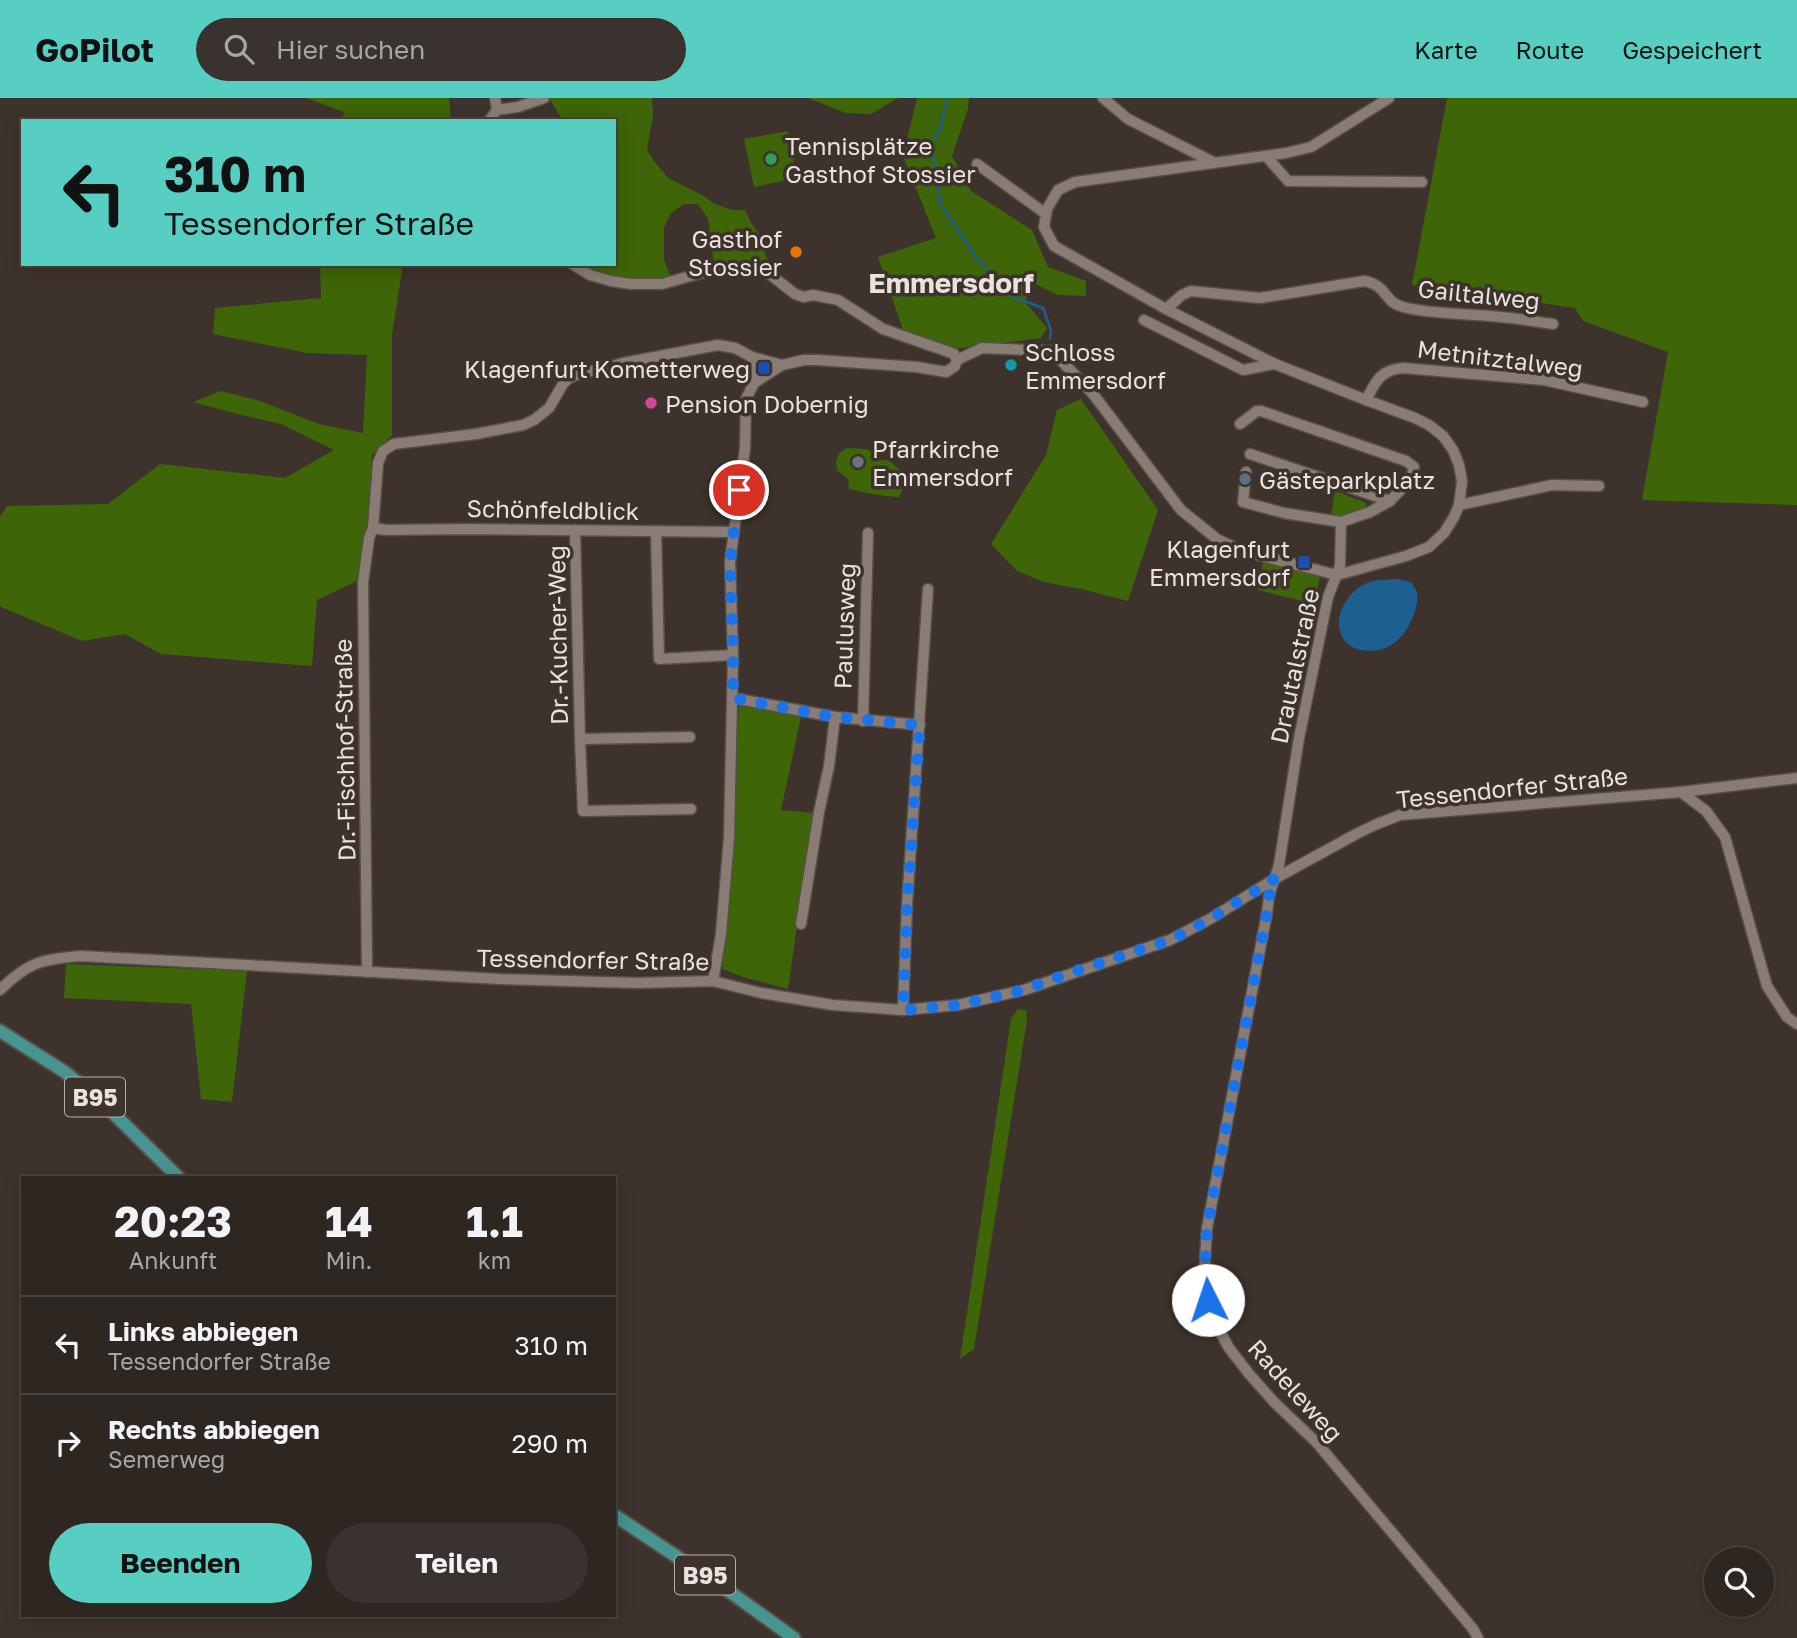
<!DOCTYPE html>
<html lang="de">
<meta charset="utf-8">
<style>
:root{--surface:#2e2621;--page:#3a322e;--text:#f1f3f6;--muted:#a7a5a5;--line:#49433f;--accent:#56cec2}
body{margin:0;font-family:"Golos Text",sans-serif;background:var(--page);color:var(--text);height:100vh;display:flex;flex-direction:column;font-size:26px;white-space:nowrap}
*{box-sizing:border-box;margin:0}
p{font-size:23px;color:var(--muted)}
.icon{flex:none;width:38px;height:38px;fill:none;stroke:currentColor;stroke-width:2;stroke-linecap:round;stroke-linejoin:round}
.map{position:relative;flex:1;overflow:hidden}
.drawer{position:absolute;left:21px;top:1078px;width:595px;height:441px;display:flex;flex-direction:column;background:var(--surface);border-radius:0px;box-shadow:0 4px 18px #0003,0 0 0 2px var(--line)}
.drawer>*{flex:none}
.hud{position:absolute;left:21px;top:21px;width:595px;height:147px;border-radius:0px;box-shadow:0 4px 18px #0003,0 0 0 2px var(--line);background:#56cec2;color:#111;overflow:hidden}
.fabs{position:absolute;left:1704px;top:1449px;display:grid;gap:14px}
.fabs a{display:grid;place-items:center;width:70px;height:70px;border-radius:50%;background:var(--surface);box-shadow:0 4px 18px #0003,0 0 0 2px var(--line);font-size:35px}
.pin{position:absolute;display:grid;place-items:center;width:60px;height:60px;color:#fff;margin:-30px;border:4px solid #fff;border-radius:50%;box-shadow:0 2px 7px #0007}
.me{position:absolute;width:77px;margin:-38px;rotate:356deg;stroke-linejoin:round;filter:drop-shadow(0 0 5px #0008)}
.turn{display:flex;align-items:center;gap:24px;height:147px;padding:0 28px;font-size:32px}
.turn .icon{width:91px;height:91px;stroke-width:2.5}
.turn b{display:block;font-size:49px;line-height:60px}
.eta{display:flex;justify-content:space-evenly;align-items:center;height:119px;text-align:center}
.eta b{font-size:42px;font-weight:700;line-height:49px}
.button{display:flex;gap:14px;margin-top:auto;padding:14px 28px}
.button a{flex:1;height:80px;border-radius:42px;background:var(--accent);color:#111;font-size:28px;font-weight:700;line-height:80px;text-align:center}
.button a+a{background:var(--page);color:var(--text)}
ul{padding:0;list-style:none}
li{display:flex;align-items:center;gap:21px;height:98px;padding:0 28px;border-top:2px solid var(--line)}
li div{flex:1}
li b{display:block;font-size:26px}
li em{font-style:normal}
header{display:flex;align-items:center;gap:42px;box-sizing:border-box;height:98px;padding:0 35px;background:var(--accent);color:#111}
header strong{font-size:33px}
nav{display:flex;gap:38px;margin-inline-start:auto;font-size:24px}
.search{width:490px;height:63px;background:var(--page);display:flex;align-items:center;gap:18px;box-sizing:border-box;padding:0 24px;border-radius:38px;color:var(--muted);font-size:26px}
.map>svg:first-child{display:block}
.green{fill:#3e6507}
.water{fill:#1d5f90}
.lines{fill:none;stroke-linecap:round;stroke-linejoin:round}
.stream{stroke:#1d5f90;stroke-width:2.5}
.minor-casing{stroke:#584f49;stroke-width:13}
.major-casing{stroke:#584f49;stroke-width:16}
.minor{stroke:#897c74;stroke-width:10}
.major{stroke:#469590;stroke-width:12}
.route{stroke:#1a73e8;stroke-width:12;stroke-dasharray:0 21.6}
.leisure-dot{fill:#2e9e5b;stroke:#3e332c;stroke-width:2.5}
.food-dot{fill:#e8710a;stroke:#3e332c;stroke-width:2.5}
.culture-dot{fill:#0f9aa8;stroke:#3e332c;stroke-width:2.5}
.transit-dot{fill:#1a4fb4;stroke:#3e332c;stroke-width:2.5}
.hotel-dot{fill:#d1479c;stroke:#3e332c;stroke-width:2.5}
.worship-dot{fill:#6b7280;stroke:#3e332c;stroke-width:2.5}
.service-dot{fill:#5c6f8a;stroke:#3e332c;stroke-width:2.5}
.labels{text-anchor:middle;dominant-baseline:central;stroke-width:7;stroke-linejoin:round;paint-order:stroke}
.shield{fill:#3e332c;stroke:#b6aea9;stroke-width:2}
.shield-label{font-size:23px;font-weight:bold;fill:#e9e2de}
.poi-label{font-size:24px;fill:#e9e2de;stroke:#3e332c;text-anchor:start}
.street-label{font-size:24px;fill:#e9e2de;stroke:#3e332c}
.quarter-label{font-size:28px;font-weight:bold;fill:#e9e2de;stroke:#3e332c}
</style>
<header>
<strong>GoPilot</strong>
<div class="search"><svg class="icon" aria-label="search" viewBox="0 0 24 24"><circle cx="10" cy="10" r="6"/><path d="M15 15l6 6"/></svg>Hier suchen</div>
<nav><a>Karte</a><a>Route</a><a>Gespeichert</a></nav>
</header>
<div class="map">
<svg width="1797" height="1540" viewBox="0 0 1797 1540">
<rect width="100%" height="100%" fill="#3e332c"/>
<g class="green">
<path d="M306,0h143l2,23h-110l3,-9z"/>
<path d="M549,0h103l1,18 -6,34 7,11 14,17 34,17 13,9 17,6h13l6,13 12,16 2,15 7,14v8l-8,-4 -49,-1 -7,-52 -10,-15h-14l-13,9 -7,14v32l8,22 -50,2 -48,-19h40v-143h-51z"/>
<path d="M808,0h90l-27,16 -25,-1z"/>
<path d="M917,0h52l-1,11 -16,47 19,35 61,39 16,37 38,14v15l-29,-1 -23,-12 -9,19 22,26 -6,10 -87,11 -51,-19 -25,-73 58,-19 -33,-82z"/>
<path d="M1447,0h350v407l-155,-5 26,-148 -85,-31 -8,-13 -163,-23z"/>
<path d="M788,33l9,47 -43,9 -10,-48z"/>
<path d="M320,166h83l-11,71v100l-20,20 -4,71 -9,54 -42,20 -5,66 -151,-12 -36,-20 -43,7 -81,-34 -1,-3v-87l7,-11 101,-2 52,-40 125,14 49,-28 -53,-26 -48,-11 -40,-11 28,-11 39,10 59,23 44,9 4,-78 -60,-2 -94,-19 2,-26 106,-10z"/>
<path d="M1081,301l77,111 -30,91 -47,-12 -37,-7 -27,-11 -26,-27 55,-89 11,-45z"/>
<path d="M847,350l20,1 15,12 6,-2 20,19 -9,19c-18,-1 -33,-4 -50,-8l-1,-10 -11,-9 -1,-8 3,-9z"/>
<path d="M1335,393l32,12c-4,13 -24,13 -36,14z"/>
<path d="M1263,464l57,15 -6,27 -56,-14z"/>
<path d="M739,606l62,13 -20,93 32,3 -25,176 -45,-12 -20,-8 -2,-8 8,-54z"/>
<path d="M66,866l181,7 -15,131 -31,-3 -10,-95 -127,-6z"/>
<path d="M1018,911l8,1 1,10 -53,329 -14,10 51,-340z"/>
</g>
<path class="water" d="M1399,481l13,4c1,3 4,6 5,9 2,9 -3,24 -7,31 -6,13 -17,24 -31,27 -51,8 -51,-49 -12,-67 10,-4 21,-3 32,-4z"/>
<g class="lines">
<g class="stream">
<path d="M934,42l6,-11 7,-31"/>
<path d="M932,51l8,54 35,53 38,41 30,11 8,22 -1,9"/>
</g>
<defs>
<g id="minor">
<path d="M495,0l2,12"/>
<path d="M1103,0l25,21 85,43"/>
<path d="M489,23l8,-11 21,-3 26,-9"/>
<path d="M1266,58l22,25 134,1"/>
<path d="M977,66l69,50"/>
<path d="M572,166l18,11 21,6 20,3h31l39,-11 54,-6 17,9 23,18 9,3 9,-2 25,5 45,29 66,23 5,2 3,6"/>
<path d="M1166,211l16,-14 9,-4 69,7 104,-17c24,4 19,21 39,26 32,8 64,6 97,10 18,1 35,5 53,7"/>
<path d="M1144,222l99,50 31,-6"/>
<path d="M752,259l2,26"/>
<path d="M957,262l25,-12 70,3 41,43 88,116 36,29 25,12 95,24 69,-19 23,-9 15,-14 10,-16 5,-12 3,-24 -3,-16 -6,-15 -10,-14 -14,-11 -14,-7 -49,-18 -91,-36 -109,-55 -112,-63 -10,-19 3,-18 11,-19 17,-8 211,-29 25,-6 78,-49"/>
<path d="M1366,302c10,-19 14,-30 37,-32l141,12 99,22"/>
<path d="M1240,326l17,-13h4l145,50 8,6 -3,12 -21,22 -20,11 -29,10 -57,-9 -41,-11 3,-30"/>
<path d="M1250,356l140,47"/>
<path d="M1459,407l93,-20 47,1"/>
<path d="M1341,424l-1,44 -12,31 -29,141 -20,127 -10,31 -2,17 -60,315 -3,48 4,24 8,24 13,24 21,27 25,28 42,40 156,186 5,9"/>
<path d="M373,430l13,2 82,-1 265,3"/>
<path d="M575,432l5,209 110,-2"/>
<path d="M656,433l3,128 74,-4"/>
<path d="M733,600l102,19 85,8"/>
<path d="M863,623l5,-188"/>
<path d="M580,641l3,72 108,-2"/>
<path d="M1681,694l116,-14"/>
<path d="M801,826l18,-112 10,-46 6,-49"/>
<path d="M367,874l-4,-389 6,-45 4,-10 5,-65 5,-12 11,-7 82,-10 47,-9 11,-5 15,-12 14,-24 5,-5 8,-4 47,-12 95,-18 17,3 17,9 30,8"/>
<path d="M713,883l8,-47 8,-96 4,-183 -3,-93 15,-114 1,-49 8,-16 28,-18 22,-5h14l99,7 29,5 9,-6 2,-6"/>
<path d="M0,892c28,-28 42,-31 81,-34l419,23 137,4 76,-2 48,12 72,12 70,5 55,-5 66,-15 146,-50 40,-21 66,-41 82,-45 19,-9 23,-9 281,-23 25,19 19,26 42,149 20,31 10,7"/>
<path d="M903,912l4,-105 21,-316"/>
</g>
<g id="major">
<path d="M0,933l65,41 42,35 72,71"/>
<path d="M614,1417l116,77 64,46"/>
</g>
</defs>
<use href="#minor" class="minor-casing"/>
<use href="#major" class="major-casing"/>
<use href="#minor" class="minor"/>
<use href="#major" class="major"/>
</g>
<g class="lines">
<path class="route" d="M739,392l-9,72 3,93v43l102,19 85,8 -13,180 -4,105 55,-5 66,-15 37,-14 109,-36 40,-21 66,-41 -7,18 -2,17 -60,315 -3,48 4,24"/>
</g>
<circle class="leisure-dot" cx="771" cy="61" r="7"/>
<circle class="food-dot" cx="796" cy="154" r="7"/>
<circle class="culture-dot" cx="1011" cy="267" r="7"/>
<g class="transit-dot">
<rect x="757" y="263" width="14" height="14" rx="3.5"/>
<rect x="1297" y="457" width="14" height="14" rx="3.5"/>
</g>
<circle class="hotel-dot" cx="651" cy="305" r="7"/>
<circle class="worship-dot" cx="858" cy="364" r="7"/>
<circle class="service-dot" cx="1245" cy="381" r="7"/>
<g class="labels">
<g class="shield">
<rect x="65" y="979.5" width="60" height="39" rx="5"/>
<rect x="675" y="1457.5" width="60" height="39" rx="5"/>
</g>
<g class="shield-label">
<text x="95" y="999">B95</text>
<text x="705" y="1477">B95</text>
</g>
<g class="poi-label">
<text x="785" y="47">Tennisplätze<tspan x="785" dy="28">Gasthof Stossier</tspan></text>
<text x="782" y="140" text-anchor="end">Gasthof<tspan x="782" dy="28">Stossier</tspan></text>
<text x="1025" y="253">Schloss<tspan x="1025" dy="28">Emmersdorf</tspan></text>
<text x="750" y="270" text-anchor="end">Klagenfurt Kometterweg</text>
<text x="665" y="305">Pension Dobernig</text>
<text x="872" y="350">Pfarrkirche<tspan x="872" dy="28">Emmersdorf</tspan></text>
<text x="1259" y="381">Gästeparkplatz</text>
<text x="1290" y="450" text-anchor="end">Klagenfurt<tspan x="1290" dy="28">Emmersdorf</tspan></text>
</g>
<g class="street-label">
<text transform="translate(1479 196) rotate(6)">Gailtalweg</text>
<text transform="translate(1500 260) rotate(7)">Metnitztalweg</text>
<text transform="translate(553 411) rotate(1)">Schönfeldblick</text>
<text transform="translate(844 528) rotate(-88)">Paulusweg</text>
<text transform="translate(557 537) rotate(-91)">Dr.-Kucher-Weg</text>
<text transform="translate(1294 568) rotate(-78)">Drautalstraße</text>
<text transform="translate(344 652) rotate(-91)">Dr.-Fischhof-Straße</text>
<text transform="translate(1512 689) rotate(-6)">Tessendorfer Straße</text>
<text transform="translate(593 861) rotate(1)">Tessendorfer Straße</text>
<text transform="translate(1296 1292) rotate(48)">Radeleweg</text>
</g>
<g class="quarter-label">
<text x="951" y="184">Emmersdorf</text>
</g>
</g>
</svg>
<div class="fabs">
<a><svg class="icon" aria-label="search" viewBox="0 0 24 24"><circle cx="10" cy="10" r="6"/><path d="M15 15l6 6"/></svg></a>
</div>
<div class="pin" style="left:739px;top:392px;background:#d93025"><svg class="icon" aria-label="arrive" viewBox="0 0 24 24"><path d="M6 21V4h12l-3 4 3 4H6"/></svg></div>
<svg class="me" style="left:1208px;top:1202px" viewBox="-20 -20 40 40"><circle r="19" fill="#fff"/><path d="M0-13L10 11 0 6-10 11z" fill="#1a73e8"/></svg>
<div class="hud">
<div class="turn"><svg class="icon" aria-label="left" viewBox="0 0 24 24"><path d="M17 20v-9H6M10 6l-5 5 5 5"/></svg><div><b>310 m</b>Tessendorfer Straße</div></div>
</div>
<section class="drawer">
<div class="eta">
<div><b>20:23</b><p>Ankunft</p></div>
<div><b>14</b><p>Min.</p></div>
<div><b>1.1</b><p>km</p></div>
</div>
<ul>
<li><svg class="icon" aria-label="left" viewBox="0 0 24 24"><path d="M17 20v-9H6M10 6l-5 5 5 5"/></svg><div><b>Links abbiegen</b><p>Tessendorfer Straße</p></div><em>310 m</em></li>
<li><svg class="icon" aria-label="right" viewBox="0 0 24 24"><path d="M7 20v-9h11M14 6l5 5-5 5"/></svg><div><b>Rechts abbiegen</b><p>Semerweg</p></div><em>290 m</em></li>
</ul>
<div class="button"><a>Beenden</a><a>Teilen</a></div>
</section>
</div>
